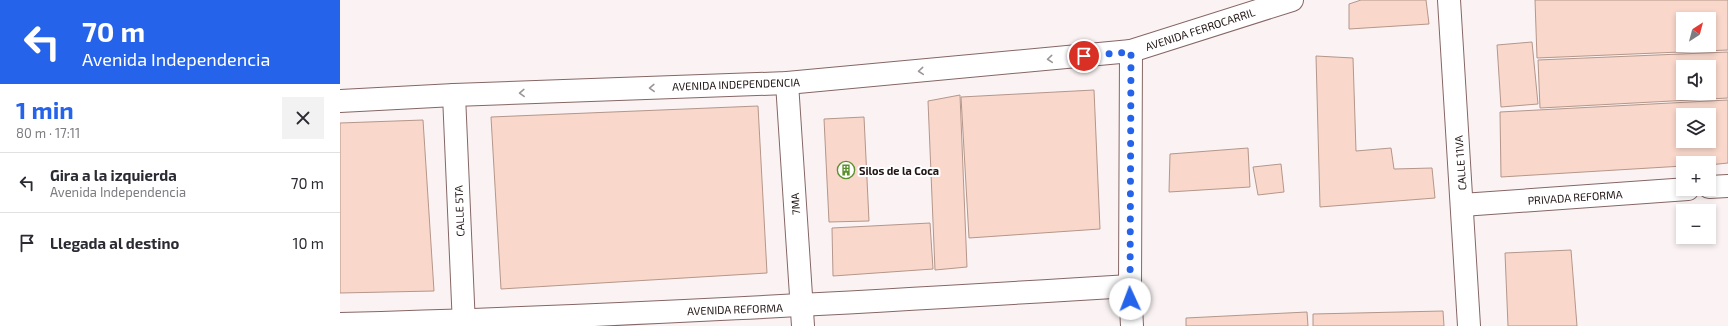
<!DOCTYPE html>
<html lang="es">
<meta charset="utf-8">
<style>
:root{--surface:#fff;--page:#f2f2f3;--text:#2b2b33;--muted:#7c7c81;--line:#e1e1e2;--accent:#2563eb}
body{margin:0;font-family:"Exo 2",sans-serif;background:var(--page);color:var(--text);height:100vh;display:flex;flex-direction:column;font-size:15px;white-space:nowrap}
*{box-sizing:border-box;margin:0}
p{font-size:13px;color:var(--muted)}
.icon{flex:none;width:22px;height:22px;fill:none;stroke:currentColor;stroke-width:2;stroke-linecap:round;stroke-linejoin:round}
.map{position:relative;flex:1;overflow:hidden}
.details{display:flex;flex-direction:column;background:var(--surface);width:340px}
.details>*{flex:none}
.banner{background:#2563eb;color:#fff;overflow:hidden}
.needle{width:26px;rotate:36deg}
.buttons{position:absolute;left:1336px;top:12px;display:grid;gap:8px}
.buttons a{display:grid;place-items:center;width:40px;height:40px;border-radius:0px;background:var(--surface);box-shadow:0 2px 6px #0003;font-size:20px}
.pin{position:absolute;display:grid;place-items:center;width:34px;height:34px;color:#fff;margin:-17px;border:2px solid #fff;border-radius:50%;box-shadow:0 1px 4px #0007}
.me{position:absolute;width:44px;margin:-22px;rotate:358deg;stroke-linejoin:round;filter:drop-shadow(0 0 3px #0008)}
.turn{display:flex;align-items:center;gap:14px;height:84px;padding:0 16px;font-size:18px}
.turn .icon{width:52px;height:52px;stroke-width:2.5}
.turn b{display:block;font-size:28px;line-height:34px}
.round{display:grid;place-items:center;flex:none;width:42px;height:42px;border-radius:0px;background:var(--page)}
.headline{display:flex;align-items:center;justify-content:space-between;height:68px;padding:0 16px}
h1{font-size:24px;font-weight:700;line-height:30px;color:var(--accent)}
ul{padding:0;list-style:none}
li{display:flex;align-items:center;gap:12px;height:60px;padding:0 16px;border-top:1px solid var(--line)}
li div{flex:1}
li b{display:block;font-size:15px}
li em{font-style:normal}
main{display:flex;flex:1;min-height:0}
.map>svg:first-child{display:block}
.building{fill:#f9d7cb;stroke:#b5968a;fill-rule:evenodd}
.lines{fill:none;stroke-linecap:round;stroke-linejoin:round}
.street-casing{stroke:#856665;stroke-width:24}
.street{stroke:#fff;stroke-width:22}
.oneway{stroke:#9b9696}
.route{stroke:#2563eb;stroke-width:7;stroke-dasharray:0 12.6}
.labels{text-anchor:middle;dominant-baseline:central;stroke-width:4;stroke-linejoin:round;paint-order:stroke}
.street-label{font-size:11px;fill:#211515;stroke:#fff}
.poi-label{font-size:11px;font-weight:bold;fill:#211515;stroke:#fff;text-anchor:start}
</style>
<main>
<section class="details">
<div class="banner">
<div class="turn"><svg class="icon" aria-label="left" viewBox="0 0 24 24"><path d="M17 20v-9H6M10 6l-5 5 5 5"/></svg><div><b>70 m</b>Avenida Independencia</div></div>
</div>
<div class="headline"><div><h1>1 min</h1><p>80 m · 17:11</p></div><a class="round"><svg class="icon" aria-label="close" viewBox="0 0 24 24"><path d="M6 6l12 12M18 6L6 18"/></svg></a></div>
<ul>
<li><svg class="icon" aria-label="left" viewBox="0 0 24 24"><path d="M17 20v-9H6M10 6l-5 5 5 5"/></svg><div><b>Gira a la izquierda</b><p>Avenida Independencia</p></div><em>70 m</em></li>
<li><svg class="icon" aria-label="arrive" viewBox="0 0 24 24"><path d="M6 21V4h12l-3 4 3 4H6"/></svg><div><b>Llegada al destino</b></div><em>10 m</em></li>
</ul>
</section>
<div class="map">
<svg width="1388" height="326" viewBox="0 0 1388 326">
<rect width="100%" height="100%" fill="#fbf3f3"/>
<g class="building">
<path d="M1021,0h65l3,24 -80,5v-25z"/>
<path d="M1195,0h193v50l-191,8zM1343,19h26v26h-26z"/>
<path d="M1192,42l6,62 -37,3 -4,-62z"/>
<path d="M1388,52v46l-188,10 -2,-48zM1343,67h26v26h-26z"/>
<path d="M976,56l37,2 3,93 35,-3 3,21 38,-1 3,30 -115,9z"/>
<path d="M754,90l6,139 -131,9 -8,-141z"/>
<path d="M620,95l7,172 -32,3 -7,-169z"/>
<path d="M1388,100v63l-19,2v-2h-26v3l-182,11 -1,-65zM1343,115h26v26h-26z"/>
<path d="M418,106l9,167 -266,16 -10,-172z"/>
<path d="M524,117l5,104 -40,1 -5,-103z"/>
<path d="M83,120l11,171 -94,2v-170z"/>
<path d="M908,148l2,39 -81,5 1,-38z"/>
<path d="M941,164l3,28 -26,3 -5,-28z"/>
<path d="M590,223l3,46 -100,7 -1,-48z"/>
<path d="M1231,250l6,76h-69l-3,-73z"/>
<path d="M1103,311l1,15h-131v-12z"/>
<path d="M967,312l1,14h-122v-8z"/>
</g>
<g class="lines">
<defs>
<g id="street">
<path d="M1109,0l20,326"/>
<path d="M791,51l-1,235 2,40"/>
<path d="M447,83l16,243"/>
<path d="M114,95l10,231"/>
<path d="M0,101l114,-6 333,-12 344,-32 161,-51"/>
<path d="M1369,187l19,-1"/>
<path d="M1122,205l226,-16"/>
<path d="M0,324c264,-7 527,-22 790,-38"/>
</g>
</defs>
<use href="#street" class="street-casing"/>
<use href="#street" class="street"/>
</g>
<defs><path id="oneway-chevron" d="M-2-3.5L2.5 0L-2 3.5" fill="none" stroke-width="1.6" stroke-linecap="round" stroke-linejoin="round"/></defs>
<g class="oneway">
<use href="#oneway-chevron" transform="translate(710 59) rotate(175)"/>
<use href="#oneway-chevron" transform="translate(581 71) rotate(175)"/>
<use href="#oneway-chevron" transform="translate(312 88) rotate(178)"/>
<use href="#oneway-chevron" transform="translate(182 93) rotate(178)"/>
</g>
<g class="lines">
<path class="route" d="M744,56l47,-4 -1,247"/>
</g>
<defs>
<symbol id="building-ring" viewBox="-11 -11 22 22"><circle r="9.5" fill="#fff" stroke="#5a912d" stroke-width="1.5"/><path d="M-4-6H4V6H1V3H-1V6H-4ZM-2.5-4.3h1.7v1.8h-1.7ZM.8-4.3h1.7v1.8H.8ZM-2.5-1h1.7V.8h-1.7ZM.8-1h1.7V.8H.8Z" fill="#5a912d"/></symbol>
</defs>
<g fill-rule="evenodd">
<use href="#building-ring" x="496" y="160" width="20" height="20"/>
</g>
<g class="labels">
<g class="street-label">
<text transform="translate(860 29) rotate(-18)">AVENIDA FERROCARRIL</text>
<text transform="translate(396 84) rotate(-2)">AVENIDA INDEPENDENCIA</text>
<text transform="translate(1120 163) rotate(-94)">CALLE 11VA</text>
<text transform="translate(1235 197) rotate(-4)">PRIVADA REFORMA</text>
<text transform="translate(455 204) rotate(-94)">7MA</text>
<text transform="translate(119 211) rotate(-92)">CALLE 5TA</text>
<text transform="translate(395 309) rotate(-2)">AVENIDA REFORMA</text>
</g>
<g class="poi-label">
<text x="519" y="170">Silos de la Coca</text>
</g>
</g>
</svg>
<div class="buttons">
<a><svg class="needle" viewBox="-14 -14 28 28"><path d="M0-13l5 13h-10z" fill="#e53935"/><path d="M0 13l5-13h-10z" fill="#7c7c81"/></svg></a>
<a><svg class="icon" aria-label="sound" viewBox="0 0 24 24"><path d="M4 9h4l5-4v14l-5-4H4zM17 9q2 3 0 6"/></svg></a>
<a><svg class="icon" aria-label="layers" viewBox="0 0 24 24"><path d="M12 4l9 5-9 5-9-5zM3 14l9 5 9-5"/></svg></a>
<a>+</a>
<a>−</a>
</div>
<div class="pin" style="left:744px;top:56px;background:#d93025"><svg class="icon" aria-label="arrive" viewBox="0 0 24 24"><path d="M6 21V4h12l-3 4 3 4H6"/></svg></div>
<svg class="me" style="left:790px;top:299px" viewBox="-20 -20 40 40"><circle r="19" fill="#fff"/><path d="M0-13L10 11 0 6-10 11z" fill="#2563eb"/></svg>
</div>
</main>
